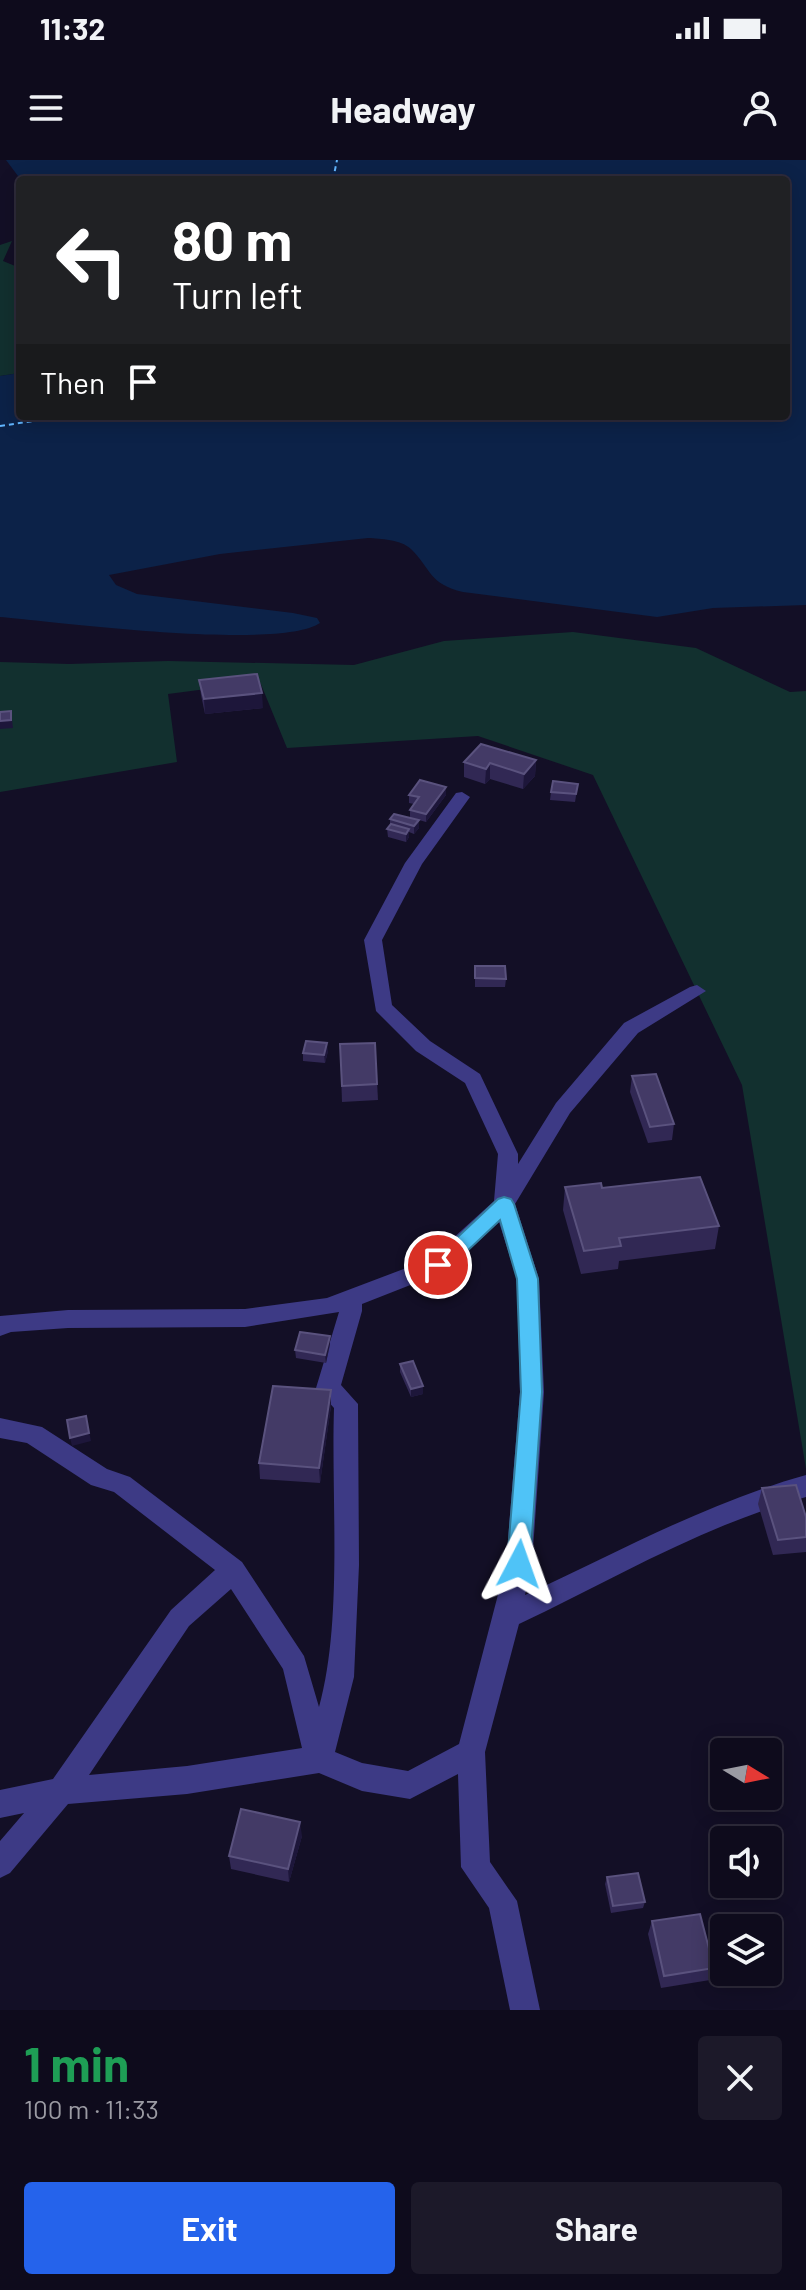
<!DOCTYPE html>
<meta charset="utf-8">
<style>
:root{--surface:#0e0b1c;--page:#1c1929;--text:#f1f3f6;--muted:#9b9ba3;--line:#2e2b3b;--accent:#2563eb}
body{margin:0;font-family:Barlow,sans-serif;background:var(--page);color:var(--text);height:100vh;display:flex;flex-direction:column;font-size:30px;white-space:nowrap}
*{box-sizing:border-box;margin:0}
p{font-size:26px;color:var(--muted)}
.icon{flex:none;width:44px;height:44px;fill:none;stroke:currentColor;stroke-width:2;stroke-linecap:round;stroke-linejoin:round}
.map{position:relative;height:1850px;overflow:hidden}
.panel{display:flex;flex-direction:column;background:var(--surface);flex:1}
.panel>*{flex:none}
.top-card{position:absolute;left:16px;top:16px;width:774px;height:244px;border-radius:8px;box-shadow:0 4px 20px #0003,0 0 0 2px var(--line);background:#202124;color:#fff;overflow:hidden}
.needle{width:52px;rotate:100deg}
.tools{position:absolute;left:710px;top:1578px;display:grid;gap:16px}
.tools a{display:grid;place-items:center;width:72px;height:72px;border-radius:8px;background:var(--surface);box-shadow:0 4px 20px #0003,0 0 0 2px var(--line);font-size:40px}
.pin{position:absolute;display:grid;place-items:center;width:68px;height:68px;color:#fff;margin:-34px;border:4px solid #fff;border-radius:50%;box-shadow:0 2px 8px #0007}
.me{position:absolute;width:88px;margin:-44px;rotate:4deg;stroke-linejoin:round;filter:drop-shadow(0 0 6px #0008)}
.turn{display:flex;align-items:center;gap:28px;height:168px;padding:0 24px;font-size:36px}
.turn .icon{width:104px;height:104px;stroke-width:2.5}
.turn b{display:block;font-size:56px;line-height:68px}
.then{display:flex;align-items:center;height:76px;padding:0 24px;background:#0003;gap:16px;font-size:30px}
.round{display:grid;place-items:center;flex:none;width:84px;height:84px;border-radius:8px;background:var(--page)}
.headline{display:flex;align-items:center;justify-content:space-between;height:136px;padding:0 24px}
h1{font-size:48px;font-weight:700;line-height:60px;color:#1e9e55}
.primary-button{display:flex;gap:16px;margin-top:auto;padding:16px 24px}
.primary-button a{flex:1;height:92px;border-radius:8px;background:var(--accent);color:#fff;font-size:32px;font-weight:700;line-height:92px;text-align:center}
.primary-button a+a{background:var(--page);color:var(--text)}
.status{display:flex;justify-content:space-between;align-items:center;height:56px;padding:0 40px;background:var(--surface);direction:ltr}
.status svg{height:22px;fill:currentColor}
header{display:flex;justify-content:space-between;align-items:center;height:104px;padding:0 24px;background:var(--surface);font-size:36px;font-weight:700}
.map>svg:first-child{display:block}
.green{fill:#12302f}
.water{fill:#0c2248}
.lines{fill:none;stroke-linecap:round;stroke-linejoin:round}
.ferry{stroke:#62b6ff;stroke-width:2;stroke-dasharray:5 4;stroke-linecap:butt}
.minor{fill:#3d3a85;fill-rule:evenodd}
.wall{fill:#312854}
.shaded-wall{fill:#1d163a}
.building{fill:#433a66;stroke:#5a527e;stroke-width:2}
.route{fill:#4fc3f7;stroke:#337fa1;stroke-width:2}
</style>
<div class="status"><b>11:32</b><svg viewBox="0 0 49 12"><path d="M0 12V9h3v3zM5 12V6h3v6zM10 12V3h3v9zM15 12V0h3v12zM26 1h20v11H26zM47 4h2v5h-2z"/></svg></div>
<header><svg class="icon" aria-label="menu" viewBox="0 0 24 24"><path d="M4 6h16M4 12h16M4 18h16"/></svg>Headway<svg class="icon" aria-label="person" viewBox="0 0 24 24"><circle cx="12" cy="8" r="4"/><path d="M4 21q1-7 8-7t8 7"/></svg></header>
<div class="map">
<svg width="806" height="1850" viewBox="0 0 806 1850">
<rect width="100%" height="100%" fill="#130f26"/>
<g class="green">
<path d="M12,81l-9,20 17,7v105l-20,3v-131z"/>
<path d="M573,472l123,16 94,44 16,-1v778l-64,-384 -149,-310 -115,-39 -191,12 -27,-66 -92,12 9,68 -177,30v-130l69,2 99,-3 186,4 90,-24z"/>
</g>
<path class="water" d="M6,0h800v445l-93,3 -56,9 -194,-25c-34,-8 -31,-22 -52,-43 -11,-10 -30,-10 -43,-11l-148,16 -111,21 7,10 21,9 156,19 24,5 3,5c-42,28 -261,-1 -320,-6v-241l20,-3v43h766v-236h-765z"/>
<g class="lines">
<g class="ferry">
<path d="M333,20l4,-20"/>
<path d="M0,266l66,-10"/>
</g>
<path class="minor" d="M462,632l8,5 -48,67 -40,76 10,65 38,36 50,33 38,80v10l38,-61 68,-80 66,-36 7,-2 9,6 -68,42 -68,80 -55,91 24,75 5,113 -12,172 -7,31c94,-43 181,-92 281,-120v22c-102,28 -192,82 -287,127l-34,128 5,110 27,39 23,109h-30l-21,-102 -28,-41 -3,-93 -48,25 -48,-8 -43,-18 -132,21 -119,10 -58,69 -10,5v-37l24,-28 -24,5v-28l53,-11 118,-169 44,-40 -101,-78 -23,-7 -64,-42 -27,-5v-20l42,9 65,42 23,8 112,85 62,94 15,51c24,-87 12,-207 15,-299l-18,-20 23,-76 -94,15 -177,1 -57,4 -11,4v-20l68,-6 177,-1 82,-11 103,-39 64,-58 4,-47 -33,-71 -49,-32 -40,-40 -12,-71 41,-77 51,-70zM499,1062l18,57 3,113 -14,172 -47,180 -51,27 -46,-8 -27,-11 19,-75 5,-112 -1,-161 -17,-19 21,-74v-7l84,-33zM231,1429l52,80 19,79 -115,18 -98,9 100,-149z"/>
</g>
<g class="wall">
<path d="M199,520l64,28 -58,6 -4,-19z"/>
<path d="M536,600l-1,16 -12,13 -33,-10 -5,5 -21,-7v-15z"/>
<path d="M578,624l-3,18 -25,-2 1,-8z"/>
<path d="M409,635h37l-20,27 -7,-2v8l-5,6 -5,-2v5l-3,5 -18,-5 -1,-8 3,-3v-7l20,-1v-8l4,-6 -5,-1z"/>
<path d="M475,806l31,13 -1,8h-30z"/>
<path d="M375,883l3,57 -36,2 -2,-58z"/>
<path d="M328,891l-3,12 -22,-2v-8z"/>
<path d="M632,916l42,48 -2,16 -24,3 -18,-51z"/>
<path d="M565,1027l37,1 117,38 -4,23 -96,12 -1,8 -37,5 -18,-64z"/>
<path d="M330,1176v8l-4,19 -30,-5 -1,-8z"/>
<path d="M400,1204l23,22v8l-12,3 -11,-25z"/>
<path d="M331,1246l-11,77 -60,-4 -1,-16z"/>
<path d="M762,1328l44,29v35l-33,3 -15,-51z"/>
<path d="M302,1676l-13,46 -58,-13 -2,-13z"/>
<path d="M607,1717l38,25 -2,6 -32,5 -6,-29z"/>
<path d="M652,1761l62,47 -4,12 -49,8 -13,-54z"/>
</g>
<g class="shaded-wall">
<path d="M262,533l1,15 -58,6 -1,-15z"/>
<path d="M11,551l2,17 -13,1v-8z"/>
<path d="M536,600l-1,16 -12,13 1,-15z"/>
<path d="M490,603v16l-5,5 1,-15z"/>
<path d="M446,627v8l-20,27v-8z"/>
<path d="M419,660v8l-5,6v-8z"/>
<path d="M409,669v8l-3,5v-8z"/>
<path d="M327,883l1,8 -3,12 -1,-8z"/>
<path d="M330,1176v8l-4,19 -1,-8z"/>
<path d="M423,1226v8l-12,3v-8z"/>
<path d="M331,1230v16l-11,77 -1,-15z"/>
<path d="M86,1256l5,25 -19,5 -2,-8z"/>
<path d="M300,1662l2,14 -13,46 -1,-13z"/>
</g>
<g class="building">
<path d="M257,514l5,19 -58,6 -5,-19z"/>
<path d="M11,551v9l-11,1v-9z"/>
<path d="M481,584l55,16 -12,14 -34,-11 -4,6 -22,-7z"/>
<path d="M420,620l26,7 -20,27 -16,-4 9,-13 -10,-2z"/>
<path d="M553,621l25,3 -2,10 -25,-2z"/>
<path d="M394,654l25,6 -5,6 -24,-7z"/>
<path d="M391,664l18,5 -3,5 -19,-5z"/>
<path d="M475,806h30l1,13 -31,-1z"/>
<path d="M306,881l21,2 -3,12 -21,-2z"/>
<path d="M375,883l2,41 -35,2 -2,-42z"/>
<path d="M656,914l18,50 -24,3 -18,-51z"/>
<path d="M700,1017l19,49 -100,12 2,8 -37,5 -19,-64 36,-4 1,5z"/>
<path d="M300,1172l30,4 -5,19 -30,-5z"/>
<path d="M413,1201l10,25 -12,3 -11,-25z"/>
<path d="M273,1226l58,4 -12,78 -60,-5z"/>
<path d="M86,1256l3,17 -19,5 -3,-18z"/>
<path d="M796,1325l10,32v20l-28,3 -16,-52z"/>
<path d="M241,1649l59,13 -12,47 -59,-13z"/>
<path d="M638,1713l7,29 -32,4 -6,-29z"/>
<path d="M700,1754l14,54 -50,8 -12,-55z"/>
</g>
<path class="route" d="M504,1037l7,2 3,5 24,75 4,113 -12,172 -3,8 -8,3 -9,-3 -3,-8 14,-172 -4,-113 -17,-59 -54,51h-15l-3,-6 70,-66z"/>
</svg>
<div class="tools">
<a><svg class="needle" viewBox="-14 -14 28 28"><path d="M0-13l5 13h-10z" fill="#e53935"/><path d="M0 13l5-13h-10z" fill="#9b9ba3"/></svg></a>
<a><svg class="icon" aria-label="sound" viewBox="0 0 24 24"><path d="M4 9h4l5-4v14l-5-4H4zM17 9q2 3 0 6"/></svg></a>
<a><svg class="icon" aria-label="layers" viewBox="0 0 24 24"><path d="M12 4l9 5-9 5-9-5zM3 14l9 5 9-5"/></svg></a>
</div>
<div class="pin" style="left:438px;top:1105px;background:#d93025"><svg class="icon" aria-label="arrive" viewBox="0 0 24 24"><path d="M6 21V4h12l-3 4 3 4H6"/></svg></div>
<svg class="me" style="left:519px;top:1404px" viewBox="-20 -20 40 40"><path d="M0-17L14 15 0 8-14 15z" fill="#4fc3f7" stroke="#fff" stroke-width="4"/></svg>
<div class="top-card">
<div class="turn"><svg class="icon" aria-label="left" viewBox="0 0 24 24"><path d="M17 20v-9H6M10 6l-5 5 5 5"/></svg><div><b>80 m</b>Turn left</div></div>
<div class="then">Then<svg class="icon" aria-label="arrive" viewBox="0 0 24 24"><path d="M6 21V4h12l-3 4 3 4H6"/></svg></div>
</div>
</div>
<section class="panel">
<div class="headline"><div><h1>1 min</h1><p>100 m · 11:33</p></div><a class="round"><svg class="icon" aria-label="close" viewBox="0 0 24 24"><path d="M6 6l12 12M18 6L6 18"/></svg></a></div>
<div class="primary-button"><a>Exit</a><a>Share</a></div>
</section>
